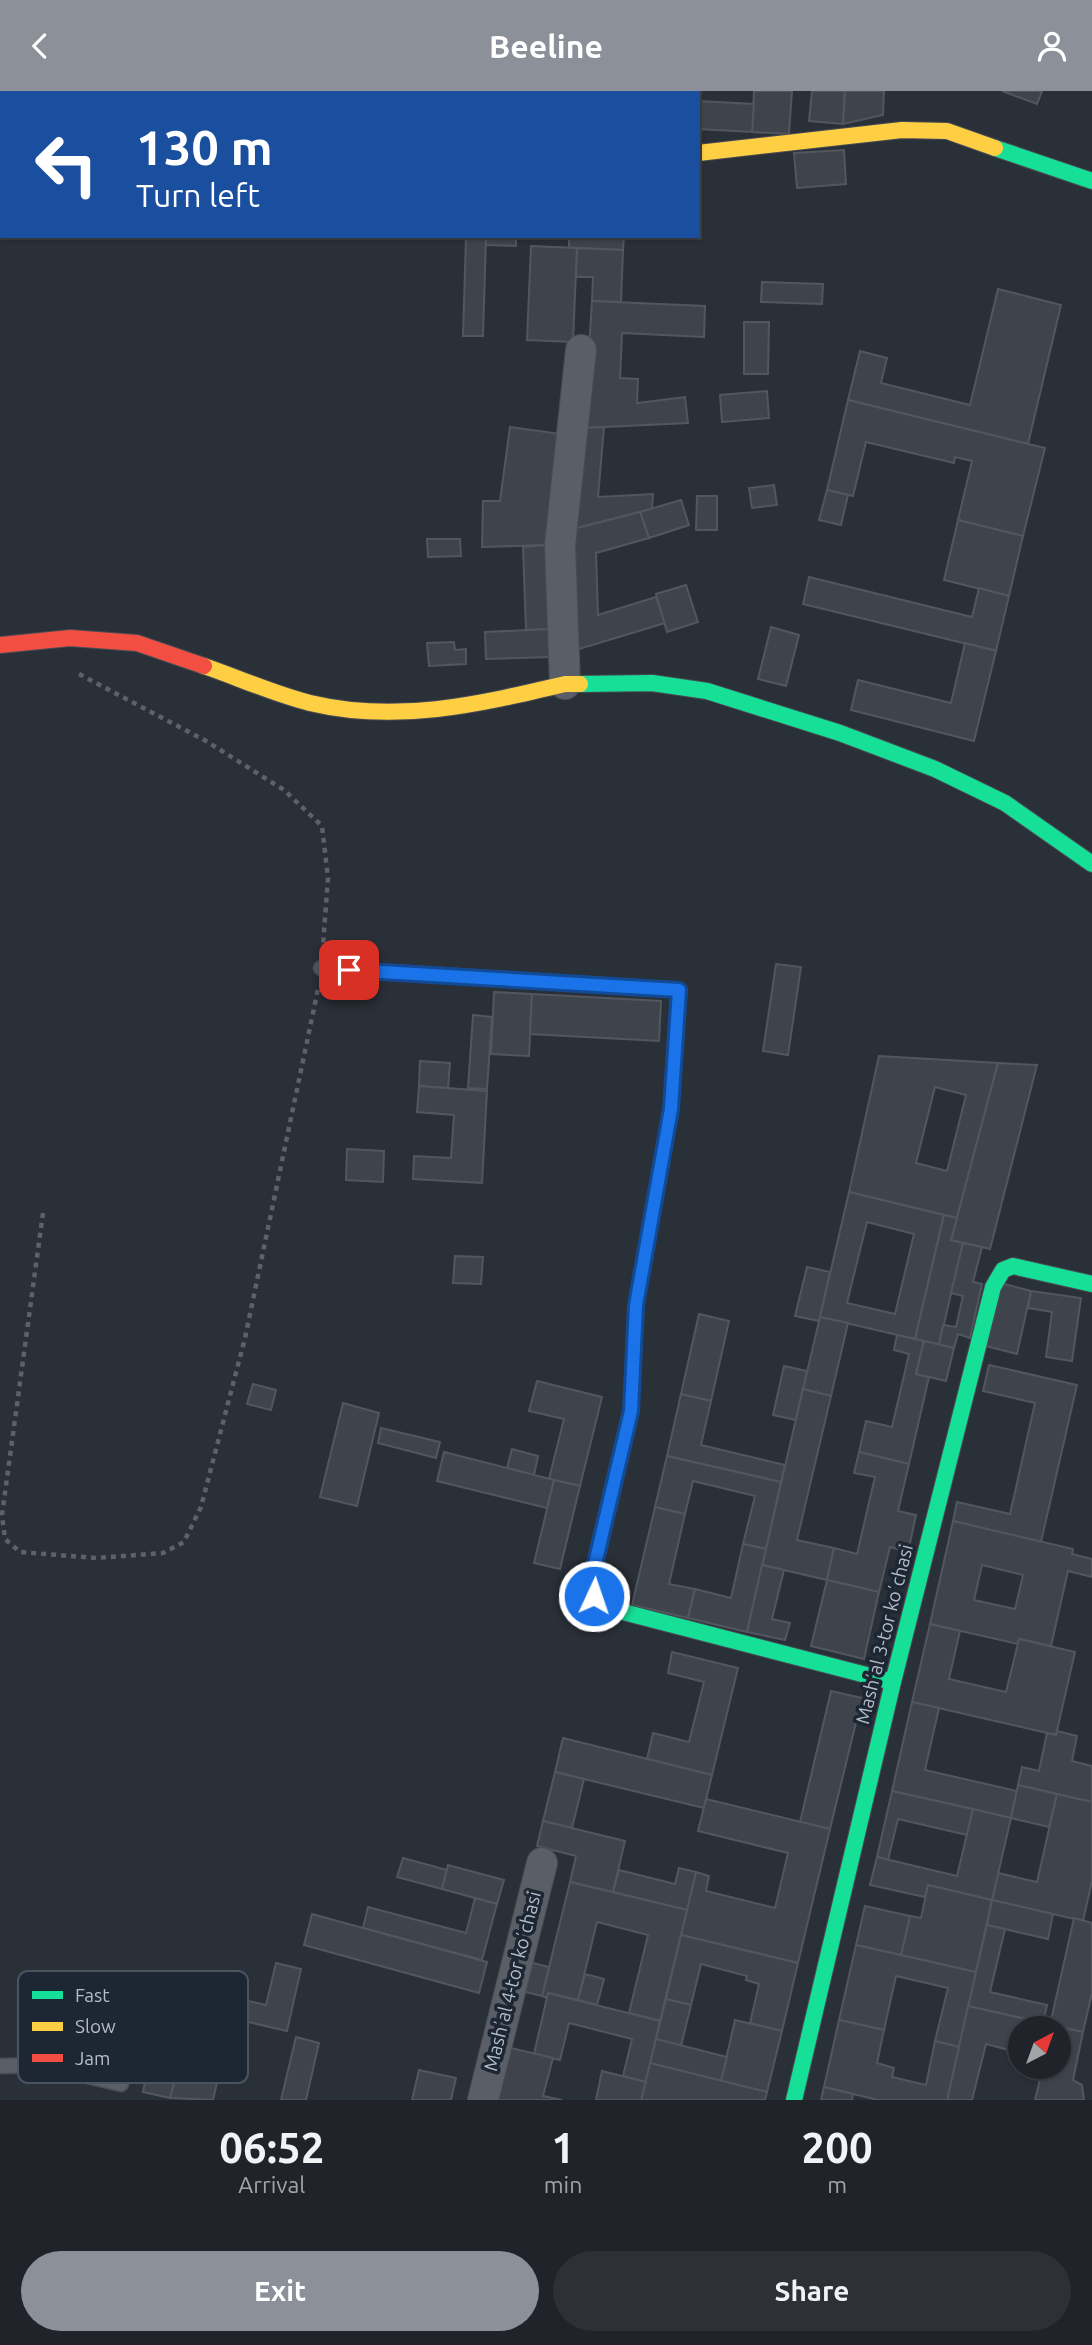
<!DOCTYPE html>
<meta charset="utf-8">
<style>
:root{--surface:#20242a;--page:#2d3036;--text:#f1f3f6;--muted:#a2a4a8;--line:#3d4147;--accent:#8c9099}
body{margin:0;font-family:Ubuntu,sans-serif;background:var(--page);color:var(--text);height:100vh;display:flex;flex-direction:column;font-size:26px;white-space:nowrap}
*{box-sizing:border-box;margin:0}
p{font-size:23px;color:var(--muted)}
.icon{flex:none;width:38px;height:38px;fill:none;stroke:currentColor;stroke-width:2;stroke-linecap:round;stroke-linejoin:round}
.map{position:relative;height:2009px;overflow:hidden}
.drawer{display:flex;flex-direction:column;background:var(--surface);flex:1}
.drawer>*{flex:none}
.hud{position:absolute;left:0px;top:0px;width:700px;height:147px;box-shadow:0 2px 5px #0004,0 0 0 2px var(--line);background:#1a4fa0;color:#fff;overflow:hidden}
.needle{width:46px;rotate:41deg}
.fabs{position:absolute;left:1008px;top:1925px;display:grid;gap:14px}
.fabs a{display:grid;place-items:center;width:63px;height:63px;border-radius:50%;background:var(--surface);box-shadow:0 2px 5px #0004,0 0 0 2px var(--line);font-size:35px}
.pin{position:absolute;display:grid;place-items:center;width:60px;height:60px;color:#fff;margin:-30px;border-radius:14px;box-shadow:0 4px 10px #0006}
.me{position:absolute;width:77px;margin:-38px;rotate:3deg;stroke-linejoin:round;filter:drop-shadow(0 0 5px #0008)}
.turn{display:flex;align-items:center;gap:24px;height:147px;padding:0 21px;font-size:32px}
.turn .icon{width:91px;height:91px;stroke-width:2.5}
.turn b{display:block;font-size:49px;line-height:60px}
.eta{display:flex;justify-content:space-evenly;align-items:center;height:119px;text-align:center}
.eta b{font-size:42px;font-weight:700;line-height:49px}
.primary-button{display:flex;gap:14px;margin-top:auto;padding:14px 21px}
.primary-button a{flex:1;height:80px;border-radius:42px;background:var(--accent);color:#fff;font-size:28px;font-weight:700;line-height:80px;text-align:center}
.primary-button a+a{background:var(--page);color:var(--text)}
header{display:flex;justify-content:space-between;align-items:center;height:91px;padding:0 21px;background:var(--accent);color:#fff;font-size:32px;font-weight:700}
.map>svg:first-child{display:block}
.building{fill:#3f444c;stroke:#52575f;stroke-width:2;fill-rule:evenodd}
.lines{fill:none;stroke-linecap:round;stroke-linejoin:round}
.lane-casing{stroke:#484c55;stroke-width:17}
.street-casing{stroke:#484c55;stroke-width:32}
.fast-casing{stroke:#484c55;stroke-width:18}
.slow-casing{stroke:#484c55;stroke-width:18}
.jam-casing{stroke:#484c55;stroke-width:18}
.path{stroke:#5c6268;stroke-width:4.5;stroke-dasharray:5 5;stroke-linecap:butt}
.lane{stroke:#5a5e66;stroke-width:14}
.street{stroke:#5a5e66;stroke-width:30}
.fast{stroke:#16e098;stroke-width:16}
.slow{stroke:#ffcf43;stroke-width:16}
.jam{stroke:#f24e42;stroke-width:16}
.route-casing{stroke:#114b97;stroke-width:18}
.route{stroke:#1a73e8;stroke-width:12}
.labels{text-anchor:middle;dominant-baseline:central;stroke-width:7;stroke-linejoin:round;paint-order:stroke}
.street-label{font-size:19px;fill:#b4bcc9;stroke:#1d2633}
.key{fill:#1d2633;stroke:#4a5360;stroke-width:2}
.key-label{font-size:19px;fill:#b4bcc9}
</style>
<header><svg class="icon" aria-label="back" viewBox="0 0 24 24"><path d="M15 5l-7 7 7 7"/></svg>Beeline<svg class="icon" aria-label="person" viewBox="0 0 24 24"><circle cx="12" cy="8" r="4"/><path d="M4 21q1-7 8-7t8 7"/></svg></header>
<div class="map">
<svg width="1092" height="2009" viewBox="0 0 1092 2009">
<rect width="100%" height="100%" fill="#2a3038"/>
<g class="building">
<path d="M754,0h38l-3,43 -37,-2z"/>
<path d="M812,0h33l-2,33 -34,-3z"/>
<path d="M845,0h39l-1,24 -40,9z"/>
<path d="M1002,0h40l-5,13z"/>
<path d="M698,10l56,3 -2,28 -54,-3z"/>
<path d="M844,59l2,34 -49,4 -3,-35z"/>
<path d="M486,145h30v10l-30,-1z"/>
<path d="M569,145h55l-1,14 -54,-2z"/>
<path d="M466,146l20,1 -3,98h-20z"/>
<path d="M531,155l46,2 -4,94 -46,-2z"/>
<path d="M577,157l46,2 -2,52 -29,-1 1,-24h-17z"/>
<path d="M762,191l61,2 -1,20 -61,-2z"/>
<path d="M998,198l63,16 -33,139 -180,-44 12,-49 27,7 -6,25 89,22z"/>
<path d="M592,210l113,5 -1,31 -82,-4 -2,45 18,1 -1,24 48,-6 3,26 -104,5z"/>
<path d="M744,231h25l-1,52h-24z"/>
<path d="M767,300l2,27 -47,4 -2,-27z"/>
<path d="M848,309l197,48 -22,88 -65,-16 14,-59 -17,-4 -1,6 -88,-21 -13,54 -26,-6z"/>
<path d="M510,336l51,7 -15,111 -64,2 1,-46h17z"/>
<path d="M604,336l-6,70 55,-3 -1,15 -79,20 11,-101z"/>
<path d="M774,394l3,20 -25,3 -3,-20z"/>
<path d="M827,399l21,5 -7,30 -22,-5z"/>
<path d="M697,405h20v34h-21z"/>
<path d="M681,409l8,25 -40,13 -9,-26z"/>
<path d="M640,421l9,26 -53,15 2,62 58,-18 9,26 -89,27 -3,-121z"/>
<path d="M958,429l65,16 -14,60 -65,-16z"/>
<path d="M427,448h33l1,17 -33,1z"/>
<path d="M546,454l4,84 -24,1 -3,-83z"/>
<path d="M809,486l163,40 7,-29 30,8 -13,55 -193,-47z"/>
<path d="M686,494l12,37 -31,10 -11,-38z"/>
<path d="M771,536l28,8 -13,51 -28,-7z"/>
<path d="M550,538l2,28 -66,2 -1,-27z"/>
<path d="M454,551l1,8 11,-1v15l-37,2 -2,-23z"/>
<path d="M965,552l31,8 -22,90 -123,-31 7,-30 93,23z"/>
<path d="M776,873l25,3 -13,88 -25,-4z"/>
<path d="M494,901l38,2 -3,62 -38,-2z"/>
<path d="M532,903l129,7 -2,40 -129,-7z"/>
<path d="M473,924l19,2 -5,72 -19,-1z"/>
<path d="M879,965l119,7 -41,155 -108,-26zM935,996l31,8 -19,76 -31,-8z"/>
<path d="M420,970l30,2 -2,25 -29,-2z"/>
<path d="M998,972l39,2 -47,184 -39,-9z"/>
<path d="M419,995l68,5 -5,92 -69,-4 1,-23 37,2 3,-43 -37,-3z"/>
<path d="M347,1058l37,2 -1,31 -37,-2z"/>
<path d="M849,1101l95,23 -29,124 -95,-22zM867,1131l47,12 -19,80 -48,-11z"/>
<path d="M944,1124l13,3 -6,22 12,3 -24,102 -24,-6z"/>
<path d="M963,1152l19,4 -9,35 9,2 -12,54 -12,-4 -4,14 -15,-3 4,-20 13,2 7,-31 -12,-3z"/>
<path d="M455,1165l28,1 -2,27 -28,-1z"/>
<path d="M807,1176l23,5 -11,49 -24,-5z"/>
<path d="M1001,1192l30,8 -14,63 -31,-8z"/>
<path d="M1031,1200l50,7 -9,63 -26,-4 6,-45 -24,-4z"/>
<path d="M699,1223l30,7 -18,80 -30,-7z"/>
<path d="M820,1226l28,6 -17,73 -28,-7z"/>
<path d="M897,1244l27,6 -8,33 13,3 -20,87 -50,-12 7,-31 26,6 17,-73 -15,-4z"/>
<path d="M924,1250l30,7 -8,33 -30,-7z"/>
<path d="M989,1274l88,20 -36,157 -88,-21 4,-19 53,12 25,-111 -52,-12z"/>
<path d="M784,1275l23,5 -11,49 -23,-5z"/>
<path d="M537,1290l65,16 -22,89 -31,-7 15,-60 -35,-8z"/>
<path d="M253,1293l23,6 -5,20 -24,-6z"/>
<path d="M803,1298l28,7 -34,144 37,8 -7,32 -65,-15z"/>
<path d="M681,1303l30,7 -10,44 84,20 -4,17 -114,-26z"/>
<path d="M343,1312l36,10 -22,93 -37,-9z"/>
<path d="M381,1337l59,14 -4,16 -58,-15z"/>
<path d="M512,1358l26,7 -4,19 -27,-7z"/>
<path d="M444,1361l110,28 -7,28 -110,-27z"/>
<path d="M859,1361l50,12 -11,47 18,4 -8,37 -18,-5 -11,45 -52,-12 7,-32 23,6 18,-77 -21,-4z"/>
<path d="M667,1365l114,26 -15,67 -23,-5 12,-48 -62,-15 -8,33 -30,-7z"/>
<path d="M554,1389l26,6 -20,83 -26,-6z"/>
<path d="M655,1416l30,7 -16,70 26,5 -7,29 -56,-13z"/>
<path d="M953,1430l120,28 -1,5 20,5v18l-24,-6 -17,75 -32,-7 -1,5 -88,-20zM982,1474l41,10 -8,34 -41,-9z"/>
<path d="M743,1453l23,5 -19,83 -59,-14 7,-29 36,9z"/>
<path d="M762,1474l22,5 -12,49 18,4 -5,17 -38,-8z"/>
<path d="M827,1489l52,12 -15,67 -53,-13z"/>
<path d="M930,1533l30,7 -11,48 57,13 13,-53 56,13 -19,83 -144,-33z"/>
<path d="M672,1561l66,16 -26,107 -65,-16 6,-26 36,9 15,-60 -36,-9z"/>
<path d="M831,1600l31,7 -32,131 -30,-7z"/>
<path d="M912,1611l27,6 -14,62 92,21 -6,27 -119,-27z"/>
<path d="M1057,1640l20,5 -5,25 20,5v36l-74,-17 4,-18 17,4 8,-38 9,2z"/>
<path d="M563,1647l149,37 -8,33 -149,-36z"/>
<path d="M555,1681l29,7 -12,49 -29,-7z"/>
<path d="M1018,1694l39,9 -8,33 -38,-9z"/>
<path d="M892,1700l81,18 -6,26 -69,-16 -10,41 -11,-3z"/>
<path d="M1057,1703l35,8v79l-9,40 -91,-21 6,-27 39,9z"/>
<path d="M706,1708l124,30 -32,134 -117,-28 15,-63 13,4 -3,15 69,17 13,-55 -90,-22z"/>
<path d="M973,1718l38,9 -19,82 -64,-15 -3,12 -55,-12 7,-28 80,19z"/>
<path d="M543,1730l82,20 -12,51 -43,-10 6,-26 -39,-10z"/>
<path d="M403,1767l44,12 -5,19 -45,-12z"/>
<path d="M448,1774l56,15 -7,24 -55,-15z"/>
<path d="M679,1777l17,4 -9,38 -74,-18 6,-22 56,14z"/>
<path d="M570,1791l117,28 -27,111 -31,-8 19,-78 -51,-13 -19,78 -30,-7 -1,5 -5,-2z"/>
<path d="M928,1794l64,15 -16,72 -75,-17 9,-39 11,2z"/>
<path d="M475,1807l22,6 -15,56 -119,-32 5,-21 98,26z"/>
<path d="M992,1809l61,14 -5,25 -61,-14z"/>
<path d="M865,1815l45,10 -9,39 -45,-10z"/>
<path d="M312,1823l175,48 -8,31 -175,-48z"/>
<path d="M1074,1827l18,5v70l-9,39 -33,-7z"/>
<path d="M987,1834l18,4 -15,63 57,13 -4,18 -75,-17z"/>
<path d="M681,1844l117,28 -16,68 -32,-8 9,-39 -13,-4 1,-4 -46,-12 -10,41 -25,-6z"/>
<path d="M856,1854l120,27 -17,75 -24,-6 13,-53 -52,-12 -12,54 -45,-10z"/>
<path d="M529,1871l20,5 -7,29 -20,-5z"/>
<path d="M276,1872l25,6 -14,62 -82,-19 5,-20 56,13z"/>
<path d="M585,1883l19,5 -7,26 -19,-5z"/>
<path d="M548,1902l112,28 -14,61 -23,-6 9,-37 -63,-16 -9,37 -26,-6z"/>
<path d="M666,1908l25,6 -10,41 -25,-7z"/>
<path d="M968,1915l115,26 -10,48 9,5 2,15h-49l8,-33h16v-39h-39v25l-34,-9 -14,56h-25z"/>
<path d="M205,1921l27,6 -19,82 -43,-2 7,-26 14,3z"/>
<path d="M735,1929l47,11 -15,61 -46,-11z"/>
<path d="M839,1929l45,10 -7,33 17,5 -2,9 34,8 9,-44 24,6 -12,53h-69l-54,-13z"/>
<path d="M296,1946l23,6 -13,57h-25z"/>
<path d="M656,1948l71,18 -6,24 -71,-18z"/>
<path d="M503,1955l50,12 -10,38 19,4h-72z"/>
<path d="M650,1972l117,29 -2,8h-124z"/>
<path d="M419,1979l37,8 -5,22h-39z"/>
<path d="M602,1980l44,11 -5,18h-45z"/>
<path d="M147,1981l28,7 -5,19 -27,-6z"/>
<path d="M824,1996l29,7 -1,6h-31z"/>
</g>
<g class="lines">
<defs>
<g id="lane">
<path d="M321,877l358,22 -8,119 -35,196 -5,106"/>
<path d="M0,1975l42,-1 79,19"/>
</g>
<g id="street">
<path d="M478,2v-2"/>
<path d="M645,2v-2"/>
<path d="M565,593l-5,-139 21,-195"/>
<path d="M483,2009l59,-237"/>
</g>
<g id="fast">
<path d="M995,57l97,33"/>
<path d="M580,593l72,-1 55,8 133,42 95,36 70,34 87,61"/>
<path d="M631,1320l-41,174 4,11 10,11 289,75"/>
<path d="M794,2009l99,-418 100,-395 10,-17 10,-4 79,18"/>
</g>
<g id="slow">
<path d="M698,62l204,-23 45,1 48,17"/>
<path d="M204,575c35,12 70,28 106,37 88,21 170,1 255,-19h15"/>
</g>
<path id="jam" d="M0,554l70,-7 67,5 67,23"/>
</defs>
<use href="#lane" class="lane-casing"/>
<use href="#street" class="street-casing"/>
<use href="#fast" class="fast-casing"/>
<use href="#slow" class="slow-casing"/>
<use href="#jam" class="jam-casing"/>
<g class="path">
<path d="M79,583l127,67 78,49 38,36 6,52 -5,67"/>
<path d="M43,1122l-41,302 3,24 15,13 76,6 67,-5 21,-11 17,-35 44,-169 73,-349"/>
</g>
<use href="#lane" class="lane"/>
<use href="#street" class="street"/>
<use href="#fast" class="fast"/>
<use href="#slow" class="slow"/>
<use href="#jam" class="jam"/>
</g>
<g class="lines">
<defs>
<path id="route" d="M349,879l330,20 -8,119 -35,196 -5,106 -41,174 4,11"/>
</defs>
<use href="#route" class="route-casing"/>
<use href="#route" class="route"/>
</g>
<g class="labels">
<g class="street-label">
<text transform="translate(884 1543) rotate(-76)">Mashʼal 3-tor koʼchasi</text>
<text transform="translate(512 1890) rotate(-76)">Mashʼal 4-tor koʼchasi</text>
</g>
</g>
<rect x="18" y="1880" width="230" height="112" rx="10" class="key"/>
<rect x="32" y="1900" width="31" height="8" fill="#16e098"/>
<rect x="32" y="1931" width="31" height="9" fill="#ffcf43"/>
<rect x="32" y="1963" width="31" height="8" fill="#f24e42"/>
<g class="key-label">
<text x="75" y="1911">Fast</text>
<text x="75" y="1942">Slow</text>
<text x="75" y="1974">Jam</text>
</g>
</svg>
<div class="fabs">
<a><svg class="needle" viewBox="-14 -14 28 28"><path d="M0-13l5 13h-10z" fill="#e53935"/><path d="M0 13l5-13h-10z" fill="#a2a4a8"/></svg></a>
</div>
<div class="pin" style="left:349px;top:879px;background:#d93025"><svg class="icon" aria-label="arrive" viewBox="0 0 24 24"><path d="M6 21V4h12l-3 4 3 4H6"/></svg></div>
<svg class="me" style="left:594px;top:1505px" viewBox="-20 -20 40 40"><circle r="17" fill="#1a73e8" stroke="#fff" stroke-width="3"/><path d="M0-11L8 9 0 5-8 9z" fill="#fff"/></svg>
<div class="hud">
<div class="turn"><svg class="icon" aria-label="left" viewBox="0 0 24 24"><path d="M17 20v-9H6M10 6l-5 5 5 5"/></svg><div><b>130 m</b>Turn left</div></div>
</div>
</div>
<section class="drawer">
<div class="eta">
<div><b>06:52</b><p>Arrival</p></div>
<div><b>1</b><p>min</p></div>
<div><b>200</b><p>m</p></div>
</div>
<div class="primary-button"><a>Exit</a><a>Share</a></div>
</section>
